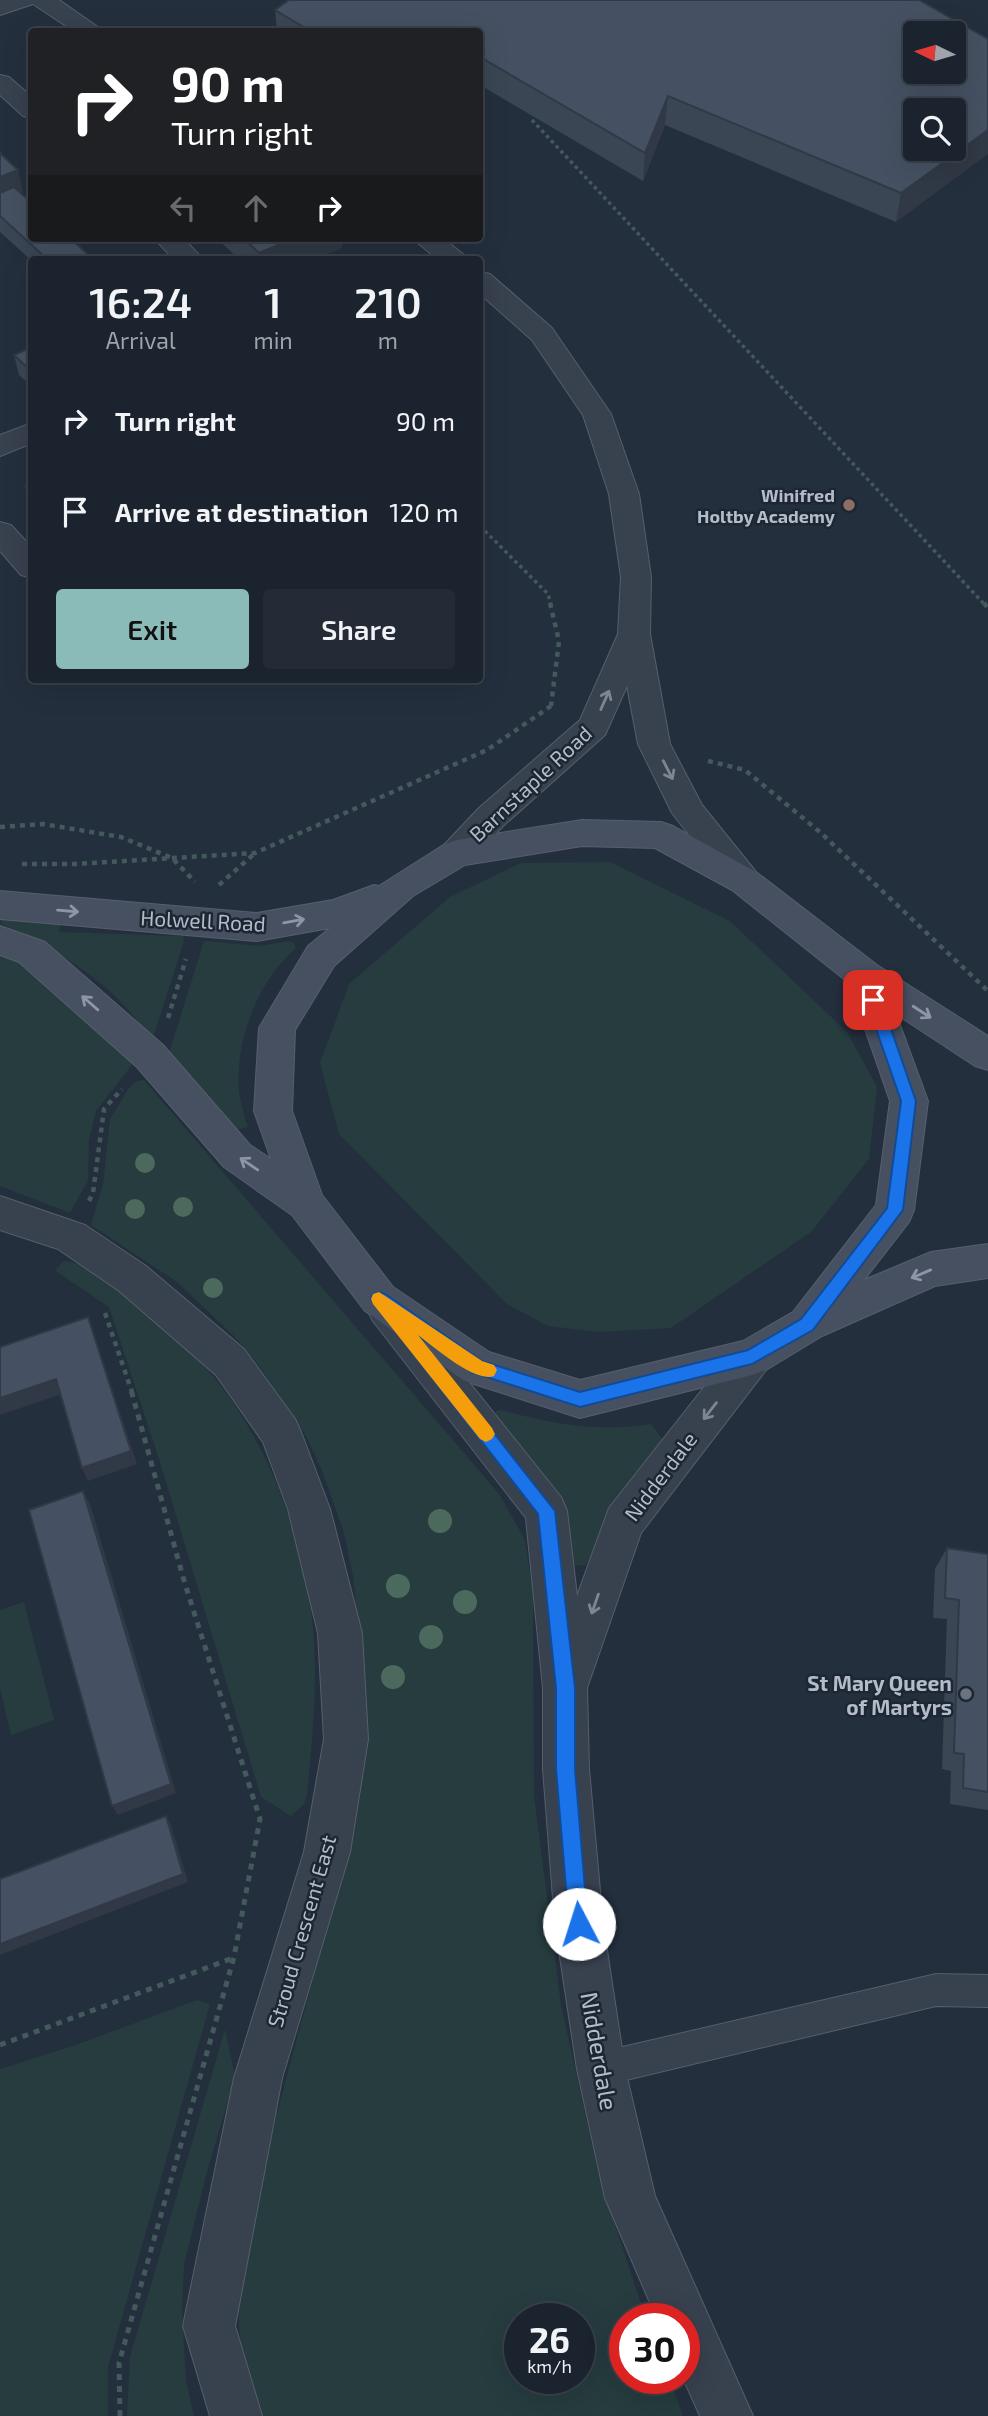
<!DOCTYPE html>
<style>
:root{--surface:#1b232e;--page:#242b36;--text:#f1f3f6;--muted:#a0a4aa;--line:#39404a;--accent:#8bbbb9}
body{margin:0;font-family:"Exo 2",sans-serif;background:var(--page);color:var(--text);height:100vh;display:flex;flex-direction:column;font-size:26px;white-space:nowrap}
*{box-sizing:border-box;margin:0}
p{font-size:23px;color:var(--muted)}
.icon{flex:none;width:38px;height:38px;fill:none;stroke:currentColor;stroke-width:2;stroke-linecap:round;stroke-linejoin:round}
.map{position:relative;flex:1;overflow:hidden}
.details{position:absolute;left:28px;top:256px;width:455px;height:427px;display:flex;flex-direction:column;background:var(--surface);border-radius:7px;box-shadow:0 7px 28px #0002,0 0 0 2px var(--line)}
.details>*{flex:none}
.hud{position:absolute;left:28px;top:28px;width:455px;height:214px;border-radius:7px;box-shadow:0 7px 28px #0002,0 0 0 2px var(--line);background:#202124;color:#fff;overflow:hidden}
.needle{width:46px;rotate:275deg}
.tools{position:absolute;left:903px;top:21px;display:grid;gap:14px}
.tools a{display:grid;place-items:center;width:63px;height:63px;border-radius:7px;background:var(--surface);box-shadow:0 7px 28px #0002,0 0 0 2px var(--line);font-size:35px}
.speed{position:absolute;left:504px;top:2303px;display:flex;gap:14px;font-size:35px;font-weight:700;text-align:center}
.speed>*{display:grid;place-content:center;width:91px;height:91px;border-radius:50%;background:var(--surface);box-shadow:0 7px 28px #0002,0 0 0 2px var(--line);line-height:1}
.speed small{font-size:18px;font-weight:400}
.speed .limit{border:10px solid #d22;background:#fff;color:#111}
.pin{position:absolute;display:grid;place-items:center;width:60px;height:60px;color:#fff;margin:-30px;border-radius:14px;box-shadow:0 4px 10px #0006}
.me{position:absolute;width:77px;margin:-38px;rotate:355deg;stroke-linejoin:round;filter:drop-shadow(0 0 5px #0008)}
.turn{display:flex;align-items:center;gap:24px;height:147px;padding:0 28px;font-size:32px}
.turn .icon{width:91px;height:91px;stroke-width:2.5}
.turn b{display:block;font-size:49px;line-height:60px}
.lanes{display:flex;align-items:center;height:66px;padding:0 28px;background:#0003;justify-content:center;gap:35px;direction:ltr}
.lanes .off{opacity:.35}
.eta{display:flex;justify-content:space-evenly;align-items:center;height:119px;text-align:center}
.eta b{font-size:42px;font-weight:600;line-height:49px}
.action{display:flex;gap:14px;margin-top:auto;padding:14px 28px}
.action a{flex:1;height:80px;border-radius:7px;background:var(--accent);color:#111;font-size:28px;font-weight:600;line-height:80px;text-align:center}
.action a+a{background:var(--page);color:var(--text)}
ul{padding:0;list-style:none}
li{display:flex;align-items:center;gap:21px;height:91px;padding:0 28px}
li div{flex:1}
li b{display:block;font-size:26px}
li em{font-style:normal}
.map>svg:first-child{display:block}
.green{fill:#263c3f;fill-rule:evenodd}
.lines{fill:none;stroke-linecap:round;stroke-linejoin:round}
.lane-casing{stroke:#565f6c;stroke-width:2}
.street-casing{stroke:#565f6c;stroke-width:2}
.secondary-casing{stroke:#565f6c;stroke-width:2}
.path-far2{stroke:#44595c;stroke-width:3.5;stroke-dasharray:3.5 3.5;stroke-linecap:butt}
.path-far1{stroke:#44595c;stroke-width:4.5;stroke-dasharray:5 5;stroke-linecap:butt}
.path{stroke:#44595c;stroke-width:5;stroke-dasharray:6 6;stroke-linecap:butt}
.lane{fill:#38414e;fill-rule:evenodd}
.street{fill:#38414e;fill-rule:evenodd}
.secondary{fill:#465061;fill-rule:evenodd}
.tree{fill:#4b6a5d}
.wall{fill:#3b4654}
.shaded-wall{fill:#303945}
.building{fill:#455162;stroke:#303945;stroke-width:2;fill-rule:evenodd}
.oneway{stroke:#7c8592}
.oneway2{stroke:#8e96a5}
.route{fill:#1a73e8;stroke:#114b97;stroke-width:2}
.slow{fill:#f59e0b}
.education-dot{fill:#8d6e63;stroke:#1d2633;stroke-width:2.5}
.worship-dot{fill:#6b7280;stroke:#1d2633;stroke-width:2.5}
.labels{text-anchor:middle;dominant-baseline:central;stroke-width:5;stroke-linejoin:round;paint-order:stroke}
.far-poi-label{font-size:18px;font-weight:bold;fill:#b4bcc9;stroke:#1d2633;text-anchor:end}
.street-label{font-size:21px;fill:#b4bcc9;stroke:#1d2633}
.poi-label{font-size:21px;font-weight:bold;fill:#b4bcc9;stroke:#1d2633;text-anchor:end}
.near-street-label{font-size:24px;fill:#b4bcc9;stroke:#1d2633}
</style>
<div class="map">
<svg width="988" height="2416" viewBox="0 0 988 2416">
<rect width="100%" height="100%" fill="#242f3e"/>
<g class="green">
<path d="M610,862l120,59 117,111 30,55 -8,72 -58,73 -140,96 -72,4 -51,-6 -41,-22 -168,-170 -19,-71 29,-79 101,-87 71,-34z"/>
<path d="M4,914l58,5 -3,13 124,4 1,5 -31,97c-10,-10 -19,-22 -29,-33 -36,-37 -78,-60 -124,-82z"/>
<path d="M204,941l54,5 33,-5 4,3v5c-37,32 -60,92 -56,140 1,13 5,25 9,38l-12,3 -68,-74z"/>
<path d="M0,953l22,11 102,89 8,12 -36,46 -7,29 -1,40 -18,33 -70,-27z"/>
<path d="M144,1080l356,415 25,45 8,53 1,203 27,209 38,171 47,143h-21v59h44l14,38h-430l-10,-42 -6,-74 18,-105 86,-321 17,-249 -5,-49 -9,-43 -22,-62 -17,-37 -46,-68 -23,-28 -59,-56 -86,-57 12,-41 7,-65 19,-31 8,-7zM520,2319h59v59h-59z"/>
<path d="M64,1261c27,1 63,37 84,54 24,20 49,41 69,66 63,80 99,191 98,292 0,41 -4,82 -8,122l-3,9 -13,12 -30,-19 -102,-338 -50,-152 -52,-35 -1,-3z"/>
<path d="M501,1410c56,15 93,22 150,14l14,18 -43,53 -36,70 -11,1 -4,-4 -76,-145 1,-6z"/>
<path d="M24,1602l30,118 -43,15 -11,-47v-78z"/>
<path d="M197,2000l13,4 -102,363v49h-108v-347l73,-23z"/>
<path d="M225,2029l10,48 -29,98 -22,90 -2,45 4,71 8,35h-67l3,-59z"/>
</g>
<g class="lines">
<defs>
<path id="lane" d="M936,1974l52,1v32l-52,-1 -335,80 -12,-5 -5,-12 5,-12 12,-5z"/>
<g id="street">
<path d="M0,0h59l46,32h-30l-42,-28 -33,11z"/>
<path d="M0,75l9,2 23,20v21l-9,-2 -23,-21z"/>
<path d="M154,238h29l20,21h-30z"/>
<path d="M412,238h31l26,21h-32z"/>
<path d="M480,272l10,2 62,54 59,86 28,80 12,83 -1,57 20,110 32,61 54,67 5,9 -5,9 -12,4 -12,-4 -60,-77 -34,-69 -11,-58 -22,49 -102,91 -34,36 -12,4 -12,-4 -5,-9 5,-9 34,-36 101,-88 38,-86 3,-57 -12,-83 -26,-79 -51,-75 -52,-46z"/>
<path d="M32,423v20l-32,13v-21z"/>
<path d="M0,522l11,3 21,23v30l-11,-3 -21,-24z"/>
<path d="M0,1196l85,29 61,41 98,83 51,70 6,13 29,77 32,124 6,106 -18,113 -68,226 -47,248 27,90h-52l-27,-90 51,-248 70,-226 20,-113 -6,-106 -30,-124 -25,-67 -47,-67 -98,-85 -60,-41 -58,-19z"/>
<path d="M387,1291l14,6 160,200 6,14 10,85 32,-88 129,-164 14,-5 14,5 6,13 -6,13 -125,163 -54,155 2,81 14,155 22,145 30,127 98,220h-53l-17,-38 1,-59h-27l-52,-121 -28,-129 -22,-145 -12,-155v-81l-17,-170 -153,-197 -6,-12 6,-12z"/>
</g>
<path id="secondary" d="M582,820l79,2 12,4 83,46 121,93 111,71v34l-13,-4 -79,-52 32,87 -14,109 -5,12 -45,58 67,-28 57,-8v34l-53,8 -113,50 -56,34 -14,5 -172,43 -103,-33 -14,-5 -98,-69 -73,-96 -68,-48 -87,-100 -118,-105 -19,-7v-29l45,16 118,103 87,100 21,14 -17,-48 5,-83 49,-82 22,-18 -73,13 -257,-22v-28l257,22 76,-13 41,-15 5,1 66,-42 12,-4zM582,846l73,2 77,42 117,93 41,118 -14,104 -83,107 -50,29 -163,39 -91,-28 -96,-65 -71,-92 -30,-84 3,-81 39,-64 79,-70 52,-31z"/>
</defs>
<use href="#lane" class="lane-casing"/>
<use href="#street" class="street-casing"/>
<use href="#secondary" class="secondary-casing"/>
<g class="path-far2">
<path d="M532,120l453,485"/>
<path d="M480,526l68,68 3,11"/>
</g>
<g class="path-far1">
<path d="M550,603l9,38 -8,65"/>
<path d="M984,603l4,5"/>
<path d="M708,761l37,9 76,63 167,158"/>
<path d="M0,827l43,-3 78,13 51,21 23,24"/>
<path d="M22,864h53l180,-11 232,-103 64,-44 3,2"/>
<path d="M219,885l35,-31"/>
<path d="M168,1018l18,-59"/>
<path d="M89,1201l4,-8 11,-84 18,-20"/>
<path d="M105,1313l27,79"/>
</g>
<g class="path">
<path d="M0,2045l233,-87"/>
<path d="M120,2416l-1,-53 115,-406 26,-138 -75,-235 -54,-194"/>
</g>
<use href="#lane" class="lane"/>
<use href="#street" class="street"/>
<use href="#secondary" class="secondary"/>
</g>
<g class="tree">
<circle cx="145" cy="1163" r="10"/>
<circle cx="183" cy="1207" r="10"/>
<circle cx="135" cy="1209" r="10"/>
<circle cx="213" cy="1288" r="10"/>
<circle cx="440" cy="1521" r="12"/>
<circle cx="398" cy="1586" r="12"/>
<circle cx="465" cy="1602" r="12"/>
<circle cx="431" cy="1637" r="12"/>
<circle cx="393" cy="1677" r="12"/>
</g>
<g class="wall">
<path d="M275,10l713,29 -92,183 -231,-97 -22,56 -163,-96v-53h-203z"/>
<path d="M0,153l23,38 -3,1 71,65 1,2h-60v2l-32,-29z"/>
<path d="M216,238h125l1,10 -27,11h-76z"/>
<path d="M32,347v40l-13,-12 -5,-20z"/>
<path d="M32,483v24l-7,-21z"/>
<path d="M947,1548l41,6v256l-38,-6 1,-33 -9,-2 5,-150 -14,-1 2,-49z"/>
</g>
<g class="shaded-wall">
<path d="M668,96l-3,29 -22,56 2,-28z"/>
<path d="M988,130v24l-92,68 5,-29z"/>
<path d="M18,170l5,21 -23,9v-23z"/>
<path d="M295,238h46l1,10 -27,11h-55l-1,-6z"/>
<path d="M88,1317l49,147 -49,17 -6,-13z"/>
<path d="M56,1379l6,15 -62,21v-17z"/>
<path d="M83,1491l7,13 86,289 -58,22 -6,-9z"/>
<path d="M166,1816l5,9 17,57 -188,73v-11z"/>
</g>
<g class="building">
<path d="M289,0h630l69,39v91l-87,63 -233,-97 -23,57 -165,-96v-25h-168l-37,-22zM915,33h39v39h-39zM915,110h39v39h-39z"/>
<path d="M0,153l18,17 -18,7z"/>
<path d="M14,187l18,16v35h38l21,19 -4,2h-40l-47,-43v-23z"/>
<path d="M243,238h52l-36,15z"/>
<path d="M32,347v25l-18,-17z"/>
<path d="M32,483v10l-7,-7z"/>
<path d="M88,1317l43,134 -49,17 -26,-89 -56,19v-51z"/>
<path d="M83,1491l88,293 -59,22 -83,-296z"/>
<path d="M947,1548l41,6v238l-25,-4 1,-34 -10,-1 5,-153 -14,-2z"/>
<path d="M166,1816l17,58 -183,70v-65z"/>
</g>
<defs><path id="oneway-shaft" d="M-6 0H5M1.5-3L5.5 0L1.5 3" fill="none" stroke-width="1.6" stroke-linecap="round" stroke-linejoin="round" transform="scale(1.75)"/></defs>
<g class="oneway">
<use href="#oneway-shaft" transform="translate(605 700) rotate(-66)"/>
<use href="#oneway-shaft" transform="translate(668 770) rotate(63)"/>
<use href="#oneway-shaft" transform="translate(710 1411) rotate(128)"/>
<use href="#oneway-shaft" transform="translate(595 1604) rotate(109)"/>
</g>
<g class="oneway2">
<use href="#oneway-shaft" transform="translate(68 911) rotate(5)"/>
<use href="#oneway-shaft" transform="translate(294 921) rotate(-10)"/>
<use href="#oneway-shaft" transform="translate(90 1003) rotate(-139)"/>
<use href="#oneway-shaft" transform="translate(922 1012) rotate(33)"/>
<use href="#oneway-shaft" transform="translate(249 1164) rotate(-146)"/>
<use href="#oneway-shaft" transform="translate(921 1274) rotate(157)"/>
</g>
<path class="route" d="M873,994l8,6 35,101 -13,109 -90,120 -61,34 -172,43 -109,-35 -54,-37 138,176 20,177v81l13,155 -3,6 -6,3 -7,-3 -3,-6 -13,-155v-81l-18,-174 -167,-215 2,-5 6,-2 6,2 97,67 98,31 168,-42 53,-31 86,-111 14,-107 -35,-101z"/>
<path class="slow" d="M379,1292l103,69 12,4 3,5 -3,6c-19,7 -60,-29 -76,-41l74,93 3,6 -3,5 -6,3 -6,-3 -107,-135 -2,-5 2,-5z"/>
<circle class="education-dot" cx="849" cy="505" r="7"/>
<circle class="worship-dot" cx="966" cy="1694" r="7"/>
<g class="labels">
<g class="far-poi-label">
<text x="835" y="495">Winifred<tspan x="835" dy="21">Holtby Academy</tspan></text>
</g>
<g class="street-label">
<text transform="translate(530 783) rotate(-43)">Barnstaple Road</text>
<text transform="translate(203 920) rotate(3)">Holwell Road</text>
<text transform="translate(660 1476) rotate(-53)">Nidderdale</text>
<text transform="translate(301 1931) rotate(-74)">Stroud Crescent East</text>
</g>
<g class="poi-label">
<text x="952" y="1682">St Mary Queen<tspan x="952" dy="24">of Martyrs</tspan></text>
</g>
<g class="near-street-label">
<text transform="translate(600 2051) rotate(80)">Nidderdale</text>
</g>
</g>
</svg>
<div class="tools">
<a><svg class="needle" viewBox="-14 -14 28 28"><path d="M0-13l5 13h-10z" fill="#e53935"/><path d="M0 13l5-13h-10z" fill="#a0a4aa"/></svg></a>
<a><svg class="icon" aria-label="search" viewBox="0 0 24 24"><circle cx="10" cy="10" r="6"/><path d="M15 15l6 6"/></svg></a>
</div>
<div class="speed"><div>26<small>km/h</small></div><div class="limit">30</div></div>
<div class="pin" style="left:873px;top:1000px;background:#d93025"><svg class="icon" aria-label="arrive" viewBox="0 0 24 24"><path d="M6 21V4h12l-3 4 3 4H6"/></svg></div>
<svg class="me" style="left:579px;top:1924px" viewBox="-20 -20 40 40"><circle r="19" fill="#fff"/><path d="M0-13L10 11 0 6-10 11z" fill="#1a73e8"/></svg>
<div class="hud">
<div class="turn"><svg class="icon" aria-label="right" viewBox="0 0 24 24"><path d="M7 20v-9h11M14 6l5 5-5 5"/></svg><div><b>90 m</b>Turn right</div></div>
<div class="lanes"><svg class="icon off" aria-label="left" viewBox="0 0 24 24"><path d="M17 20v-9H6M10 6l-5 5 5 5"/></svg><svg class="icon off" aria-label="ahead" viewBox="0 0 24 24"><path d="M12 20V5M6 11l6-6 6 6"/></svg><svg class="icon" aria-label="right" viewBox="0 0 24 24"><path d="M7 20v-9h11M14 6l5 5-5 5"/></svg></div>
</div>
<section class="details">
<div class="eta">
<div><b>16:24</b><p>Arrival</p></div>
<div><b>1</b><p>min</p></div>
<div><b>210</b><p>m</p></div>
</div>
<ul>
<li><svg class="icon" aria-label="right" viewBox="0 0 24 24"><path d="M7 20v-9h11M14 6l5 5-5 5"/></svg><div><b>Turn right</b></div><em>90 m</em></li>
<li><svg class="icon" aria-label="arrive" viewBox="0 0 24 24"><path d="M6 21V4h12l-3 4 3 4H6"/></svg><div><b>Arrive at destination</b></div><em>120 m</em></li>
</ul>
<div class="action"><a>Exit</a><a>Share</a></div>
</section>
</div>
